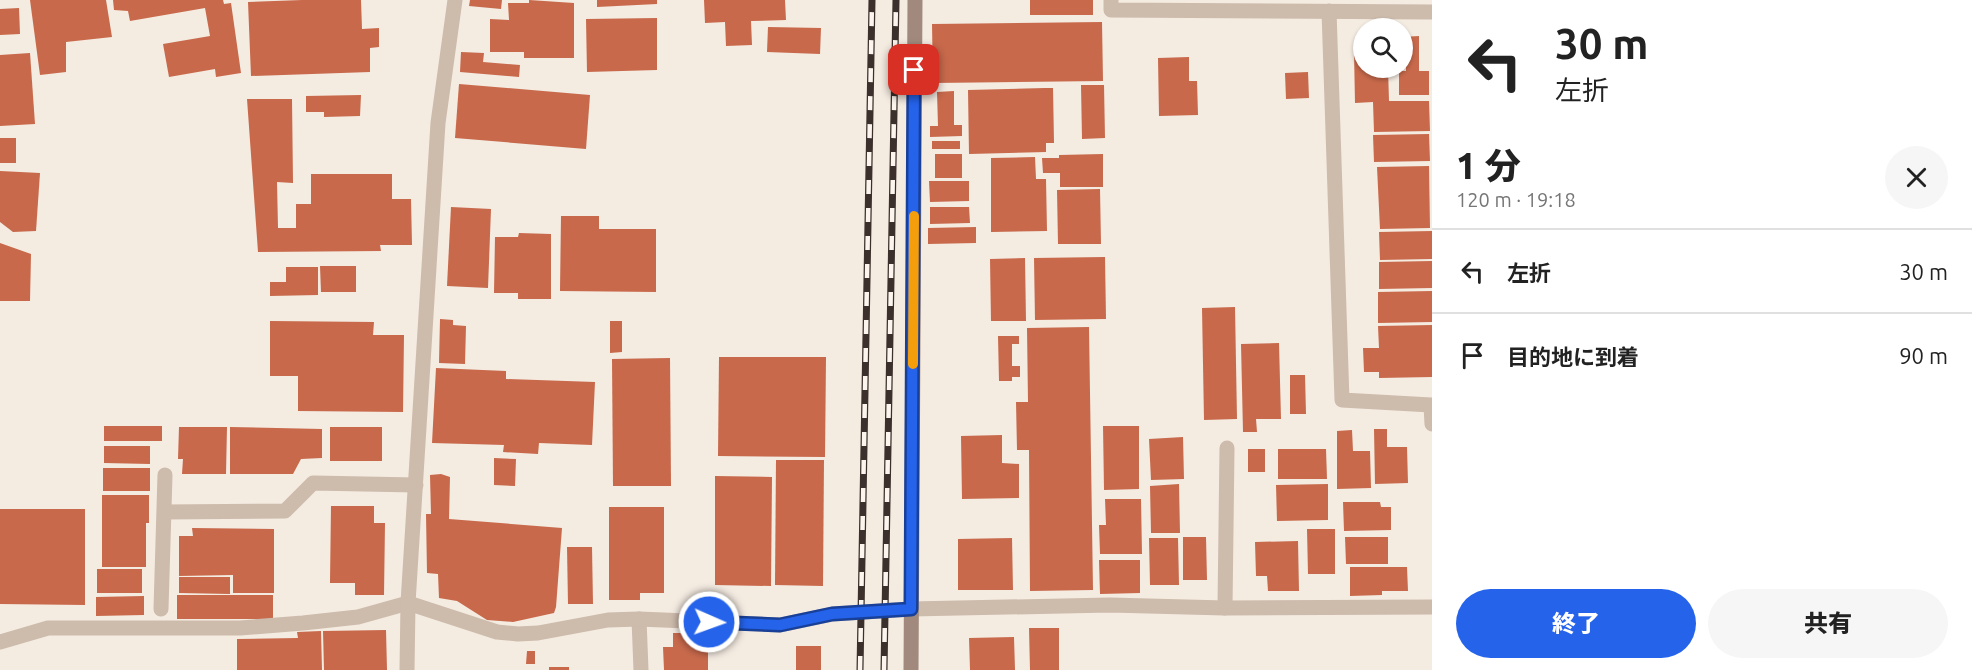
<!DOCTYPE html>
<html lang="ja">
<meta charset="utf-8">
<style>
:root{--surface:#fff;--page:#f6f6f6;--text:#222;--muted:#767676;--line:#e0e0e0;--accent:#2563eb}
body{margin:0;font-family:Ubuntu,"Noto Sans JP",sans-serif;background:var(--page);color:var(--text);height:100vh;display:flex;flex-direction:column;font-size:22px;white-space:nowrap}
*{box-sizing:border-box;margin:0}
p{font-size:20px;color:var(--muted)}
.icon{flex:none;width:33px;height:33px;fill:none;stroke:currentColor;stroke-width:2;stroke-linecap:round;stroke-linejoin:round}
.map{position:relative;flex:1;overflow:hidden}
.panel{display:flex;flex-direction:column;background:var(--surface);width:540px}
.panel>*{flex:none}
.guide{background:#fff;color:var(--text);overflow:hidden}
.controls{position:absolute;left:1353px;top:18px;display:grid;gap:12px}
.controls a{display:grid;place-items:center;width:60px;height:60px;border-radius:50%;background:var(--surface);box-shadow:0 2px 4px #0004;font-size:30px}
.pin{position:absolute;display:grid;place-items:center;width:51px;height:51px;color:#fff;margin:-26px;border-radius:12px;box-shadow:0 3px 9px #0006}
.me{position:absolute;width:66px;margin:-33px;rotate:92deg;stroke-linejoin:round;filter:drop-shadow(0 0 4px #0008)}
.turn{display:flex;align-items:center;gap:21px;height:126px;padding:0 24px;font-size:27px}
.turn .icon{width:78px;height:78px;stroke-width:2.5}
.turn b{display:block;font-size:42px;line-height:51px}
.round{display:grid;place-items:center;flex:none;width:63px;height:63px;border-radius:32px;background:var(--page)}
.overview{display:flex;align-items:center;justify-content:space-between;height:102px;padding:0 24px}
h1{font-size:36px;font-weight:800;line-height:45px}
.action{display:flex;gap:12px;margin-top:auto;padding:12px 24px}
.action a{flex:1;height:69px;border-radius:36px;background:var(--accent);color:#fff;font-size:24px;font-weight:800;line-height:69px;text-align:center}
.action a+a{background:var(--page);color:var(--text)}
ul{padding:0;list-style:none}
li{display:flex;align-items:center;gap:18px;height:84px;padding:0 24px;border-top:2px solid var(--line)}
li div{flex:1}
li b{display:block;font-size:22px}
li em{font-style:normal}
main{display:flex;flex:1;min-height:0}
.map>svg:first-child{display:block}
.building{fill:#c8694b}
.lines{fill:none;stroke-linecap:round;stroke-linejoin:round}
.lane{stroke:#cdbbac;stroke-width:15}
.street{stroke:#cdbbac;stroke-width:15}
.secondary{stroke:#a18a7d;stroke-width:15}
.rail-casing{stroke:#3b302b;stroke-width:7}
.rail{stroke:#fbf5ee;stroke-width:4.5;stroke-dasharray:14;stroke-linecap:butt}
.route-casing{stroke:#184099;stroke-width:15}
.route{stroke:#2563eb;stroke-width:10}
.slow{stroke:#f59e0b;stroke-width:10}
</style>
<main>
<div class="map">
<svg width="1432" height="670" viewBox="0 0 1432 670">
<rect width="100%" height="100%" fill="#f4ebe1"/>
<g class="building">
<path d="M30,0h76l6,37 -46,5v30l-26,3z"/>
<path d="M113,0h110l1,4 7,-1 10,70 -25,4 -1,-8 -46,8 -6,-33 47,-8 -5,-28 -75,13 -2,-10 -14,-1z"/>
<path d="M302,0h59l1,29 17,-1v19l-9,1v24l-119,4 -3,-74z"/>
<path d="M470,0h32l-1,9 -32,-3z"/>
<path d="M529,0l45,3v55h-50v-6h-34v-33l19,1 -1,-17h21z"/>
<path d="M597,0h60v4l-60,3z"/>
<path d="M704,0h81l1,20 -35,1 1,24 -26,1 -1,-24 -20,1z"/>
<rect x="1030" y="0" width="63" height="15"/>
<path d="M19,8l1,26 -20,1v-26z"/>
<path d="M657,18v52l-70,2 -1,-53z"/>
<path d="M1102,22l1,59 -170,2 -1,-59z"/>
<path d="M768,27l53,1 -1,26 -53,-2z"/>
<path d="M1419,36v35h10v24h-30v-24h7v-21h-4v-13z"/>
<path d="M461,52l23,1 -1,9 37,3 -1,12 -59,-5z"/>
<path d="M1354,52h10v16h24l1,33h40l1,30 -56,1 -1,-30 -18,1z"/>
<path d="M30,53l5,71 -35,2v-71z"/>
<path d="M1189,57v24h8l1,34 -39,1 -1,-58z"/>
<path d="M1308,72l1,26 -23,1 -1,-26z"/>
<path d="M459,84l131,11 -4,54 -131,-11z"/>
<path d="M1081,85h23l1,53 -23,1z"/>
<path d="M1045,88h8l1,55h-8v9l-77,2 -1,-64z"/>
<path d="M954,91v34h8v11l-32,1v-11h8l-1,-34z"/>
<path d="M361,95l-1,21 -36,1v-5h-18v-16z"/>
<path d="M247,99h45l1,84 -16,-1 1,46h18v-24h15v-30h81v25h19l1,46h-32l1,6 -123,1z"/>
<path d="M1429,134l1,27 -56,1 -1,-27z"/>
<rect x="0" y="138" width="16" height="25"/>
<rect x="932" y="141" width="28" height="8"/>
<rect x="935" y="154" width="27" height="24"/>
<path d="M1103,154v33h-43v-14h-17l-1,-15h17v-3z"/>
<path d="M1035,157l1,22h10l1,52 -56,1v-74z"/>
<path d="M1429,166l1,62 -50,1 -3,-62z"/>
<path d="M0,171l40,2 -4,58 -23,1 -13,-10z"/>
<path d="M929,181h40v20l-39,1z"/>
<path d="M1100,189l1,55h-43l-1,-54z"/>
<path d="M451,207l40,2 -3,79 -41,-2z"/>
<path d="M930,207h39l1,16 -40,1z"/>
<path d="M561,216h38v13h57v63l-96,-1z"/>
<path d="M976,227v16l-48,1v-16z"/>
<path d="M1432,231v28l-52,1 -1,-28z"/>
<path d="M519,233l32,1v65h-33v-6h-24l1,-56h23z"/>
<path d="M0,243l31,11 -1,47h-30z"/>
<path d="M1105,257l1,62 -71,1 -1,-62z"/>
<path d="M1025,258l1,63h-35l-1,-62z"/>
<path d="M1432,261v27l-53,1v-27z"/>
<path d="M320,266h36v26h-35z"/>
<path d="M286,267h32v28l-48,1v-14h16z"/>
<path d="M1432,291v31l-54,1v-31z"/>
<path d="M1235,307l2,112 -33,1 -2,-112z"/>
<path d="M440,319l13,1v5l13,1 -1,38 -26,-1z"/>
<path d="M270,321l104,1 -1,13h31l-1,77 -105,-1v-35h-28z"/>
<path d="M610,321h12v31l-12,1z"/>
<path d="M1432,325v52l-53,1v-6h-15l-1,-24h16l-1,-22z"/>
<path d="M1089,327l4,263 -63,1 -1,-141h-12l-1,-48h12l-1,-74z"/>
<path d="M998,336h21v8h-7v22h8v11h-8v4h-13z"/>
<path d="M1279,343l2,76h-25l1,13h-14l-2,-88z"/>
<path d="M719,357h107l-1,100 -107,-1z"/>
<path d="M670,358l1,128h-58l-1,-127z"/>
<path d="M436,368l70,3v8l89,3 -3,63 -53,-2 -1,11 -35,-2 1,-7 -72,-2z"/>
<path d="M1290,375h15l1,39h-16z"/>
<rect x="104" y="426" width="58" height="15"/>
<path d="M1103,426h36v63l-35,1z"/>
<path d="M179,427h48l-1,47h-44l1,-15h-5z"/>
<path d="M230,427l92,2v29l-21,1 -8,15h-63z"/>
<rect x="330" y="427" width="52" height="34"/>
<path d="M1374,429h13v18h20l1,36 -33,1z"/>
<path d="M1352,430l1,21h17l1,37 -34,1v-58z"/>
<path d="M1002,435v28l17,1v34l-57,1 -1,-63z"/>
<path d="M1183,437l1,42 -33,1 -2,-41z"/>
<path d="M104,446h46v18l-46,-1z"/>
<rect x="1248" y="449" width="17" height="23"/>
<path d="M1278,449h48l1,30h-49z"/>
<path d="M494,458l22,1 -1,27 -21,-1z"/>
<path d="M776,460h48l-1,126 -48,-1z"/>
<rect x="103" y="468" width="47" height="23"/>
<path d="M441,474l9,3 -1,42 113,9 -6,79 -2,6 -41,9 -26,-2 -30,-19 -18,-3 -1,-24 -11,-1 -1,-59h5l-1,-39z"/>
<path d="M715,476l57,1 -1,109 -56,-1z"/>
<path d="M1179,484l1,49h-29l-1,-47z"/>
<path d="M1328,484v36l-51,1 -1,-36z"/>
<path d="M102,495h47v28h-3v44h-44z"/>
<path d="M1105,499h36l1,55h-42l-1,-29h7z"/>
<path d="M1343,502h37l1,5h10v23l-47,1z"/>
<path d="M331,506h43v17h11l-1,72h-29v-12h-25z"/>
<path d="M609,507h55v86h-24v7h-31z"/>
<path d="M0,509h85v96l-85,-1z"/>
<path d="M192,528l82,1v64h-41v-18l-54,1v-40h14z"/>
<path d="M1307,529h28v45h-27z"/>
<path d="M1183,537h23l1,43h-24z"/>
<path d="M1345,537h43v27h-42z"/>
<path d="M1012,538l1,52h-55v-51z"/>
<path d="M1149,538h29l1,47h-29z"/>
<path d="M1298,541l1,50h-31l-1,-15h-11l-1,-34z"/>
<path d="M567,547h25l1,57h-25z"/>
<path d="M1099,560h41v33l-40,1z"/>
<path d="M1350,567h57l1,24h-26v4l-32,1z"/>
<rect x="97" y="569" width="45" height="24"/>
<path d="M179,577h51v17l-51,-1z"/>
<rect x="177" y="595" width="96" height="24"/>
<path d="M144,596v19l-48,1v-19z"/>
<path d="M1029,628h30v42h-29z"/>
<path d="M386,630l1,40h-63l-1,-39z"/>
<path d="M321,631l1,39h-85v-31l61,-1 -1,-6z"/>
<path d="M673,633h16v3h11v5h8v29h-44l-1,-23h10z"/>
<path d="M1014,637l1,33h-45l-1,-32z"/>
<rect x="796" y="646" width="25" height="24"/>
<path d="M527,651h8v13h-9z"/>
<rect x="549" y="667" width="20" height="3"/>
</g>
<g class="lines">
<g class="lane">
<path d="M1111,0v10l321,2"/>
<path d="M1225,608l2,-160"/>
<path d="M161,609l4,-134"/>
<path d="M639,619l2,51"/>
<path d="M0,642l48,-14h192l63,-5 55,-6 50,-14"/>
</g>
<g class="street">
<path d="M1329,11l13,389 89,5 1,19"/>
<path d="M165,512l120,-1 28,-28 103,2"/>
<path d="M408,603l89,29 21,2 20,-1 70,-13 31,-1 141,6 53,-11 78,-5 199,-4 115,3 207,-1"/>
<path d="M407,670l1,-67 30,-480 17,-123"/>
</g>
<path class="secondary" d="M911,670l4,-670"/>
<defs>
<g id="rail">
<path d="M860,670l12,-670"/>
<path d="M884,670l12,-670"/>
</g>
</defs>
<use href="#rail" class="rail-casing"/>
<use href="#rail" class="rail"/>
</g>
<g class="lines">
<defs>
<path id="route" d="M709,622l71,3 52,-11 79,-5 3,-539"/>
</defs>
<use href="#route" class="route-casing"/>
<use href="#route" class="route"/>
<path class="slow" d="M913,364l1,-148"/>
</g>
</svg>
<div class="controls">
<a><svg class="icon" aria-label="search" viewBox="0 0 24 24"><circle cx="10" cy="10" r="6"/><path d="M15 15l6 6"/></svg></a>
</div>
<div class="pin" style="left:914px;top:70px;background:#d93025"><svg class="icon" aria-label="arrive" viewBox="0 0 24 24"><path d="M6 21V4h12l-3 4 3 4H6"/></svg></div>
<svg class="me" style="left:709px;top:622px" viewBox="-20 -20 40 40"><circle r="17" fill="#2563eb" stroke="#fff" stroke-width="3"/><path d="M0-11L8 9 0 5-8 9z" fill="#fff"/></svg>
</div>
<section class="panel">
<div class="guide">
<div class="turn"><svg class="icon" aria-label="left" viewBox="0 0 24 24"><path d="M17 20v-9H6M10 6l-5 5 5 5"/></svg><div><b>30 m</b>左折</div></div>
</div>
<div class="overview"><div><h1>1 分</h1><p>120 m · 19:18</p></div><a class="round"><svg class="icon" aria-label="close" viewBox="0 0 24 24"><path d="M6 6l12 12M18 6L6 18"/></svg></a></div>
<ul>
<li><svg class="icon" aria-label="left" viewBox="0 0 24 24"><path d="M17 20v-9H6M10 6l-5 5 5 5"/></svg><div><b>左折</b></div><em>30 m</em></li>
<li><svg class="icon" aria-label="arrive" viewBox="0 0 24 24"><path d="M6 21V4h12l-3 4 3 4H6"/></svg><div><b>目的地に到着</b></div><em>90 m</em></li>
</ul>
<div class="action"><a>終了</a><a>共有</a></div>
</section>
</main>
